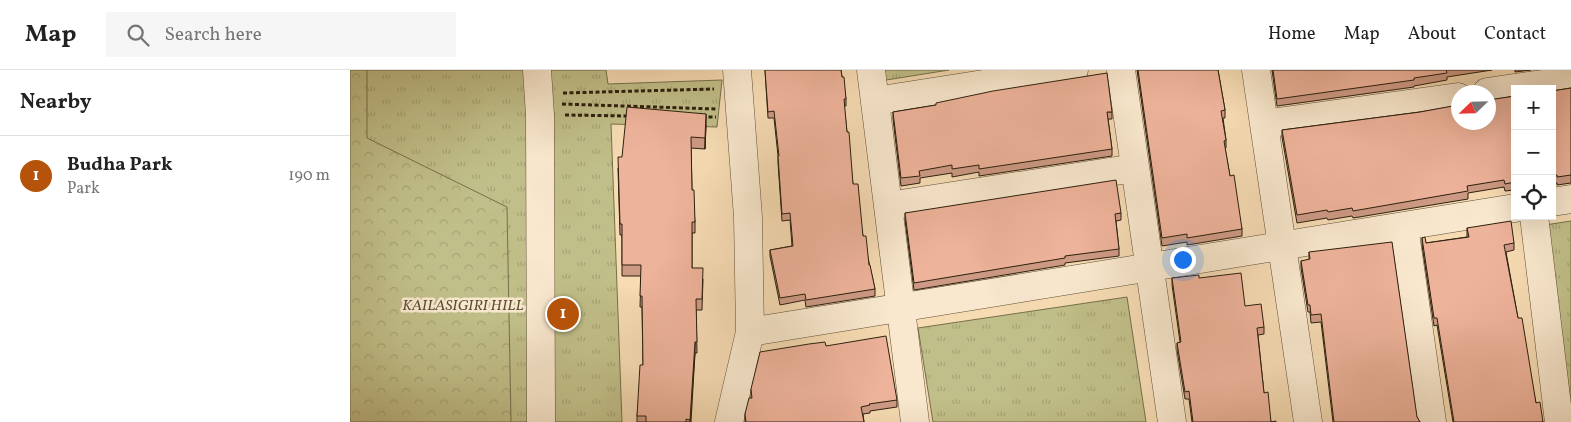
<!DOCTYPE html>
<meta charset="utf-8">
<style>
body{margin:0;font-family:Vollkorn,serif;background:#f6f6f6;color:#222}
.controls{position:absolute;right:15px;top:15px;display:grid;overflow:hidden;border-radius:0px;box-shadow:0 5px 20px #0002}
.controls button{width:45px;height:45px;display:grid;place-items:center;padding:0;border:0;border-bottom:1px solid #e0e0e0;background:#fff;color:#222;font:25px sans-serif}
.compass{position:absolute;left:1101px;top:15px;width:45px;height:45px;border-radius:50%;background:#fff;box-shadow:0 5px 20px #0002;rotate:247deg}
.you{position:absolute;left:832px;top:189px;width:18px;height:18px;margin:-12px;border:4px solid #fff;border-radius:50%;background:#1a73e8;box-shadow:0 0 0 8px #1a73e833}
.badge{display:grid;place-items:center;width:32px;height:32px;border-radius:50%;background:#b45309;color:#fff;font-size:16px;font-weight:700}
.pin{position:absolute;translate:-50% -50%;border:2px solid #fff;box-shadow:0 1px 5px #0006}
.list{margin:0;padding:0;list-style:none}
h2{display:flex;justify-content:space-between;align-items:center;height:65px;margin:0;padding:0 20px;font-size:21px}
h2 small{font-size:16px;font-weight:400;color:#767676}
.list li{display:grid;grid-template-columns:32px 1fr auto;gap:15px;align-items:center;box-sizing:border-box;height:80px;padding:0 20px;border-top:1px solid #e0e0e0}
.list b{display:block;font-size:19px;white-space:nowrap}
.list p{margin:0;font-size:16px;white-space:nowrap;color:#767676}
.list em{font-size:16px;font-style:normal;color:#767676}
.icon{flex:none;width:28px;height:28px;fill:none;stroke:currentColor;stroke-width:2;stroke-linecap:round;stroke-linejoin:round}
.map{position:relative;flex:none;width:1221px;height:352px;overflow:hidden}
header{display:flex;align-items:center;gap:30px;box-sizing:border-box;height:70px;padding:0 25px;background:#fff;border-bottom:1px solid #e0e0e0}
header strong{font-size:24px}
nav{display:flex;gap:28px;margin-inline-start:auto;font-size:18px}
.search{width:350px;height:45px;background:#f6f6f6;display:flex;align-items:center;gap:12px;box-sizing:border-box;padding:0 18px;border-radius:0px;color:#767676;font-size:19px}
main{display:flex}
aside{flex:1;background:#fff}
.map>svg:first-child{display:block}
</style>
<header>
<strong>Map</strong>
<div class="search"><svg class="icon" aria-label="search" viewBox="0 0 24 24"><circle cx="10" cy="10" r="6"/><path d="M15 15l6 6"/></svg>Search here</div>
<nav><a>Home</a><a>Map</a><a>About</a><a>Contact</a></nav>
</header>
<main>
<aside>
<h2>Nearby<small></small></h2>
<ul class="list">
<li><span class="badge">1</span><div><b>Budha Park</b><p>Park</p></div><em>190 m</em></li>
</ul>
</aside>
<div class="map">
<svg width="1221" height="352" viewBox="0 0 1221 352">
<defs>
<pattern id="forest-crowns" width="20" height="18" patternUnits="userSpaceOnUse" patternTransform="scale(1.25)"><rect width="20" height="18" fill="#c1bf89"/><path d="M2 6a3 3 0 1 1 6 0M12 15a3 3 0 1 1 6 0" fill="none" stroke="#a6a475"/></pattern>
<pattern id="park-tufts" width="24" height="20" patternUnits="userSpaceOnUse" patternTransform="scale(1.25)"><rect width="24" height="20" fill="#c1bf89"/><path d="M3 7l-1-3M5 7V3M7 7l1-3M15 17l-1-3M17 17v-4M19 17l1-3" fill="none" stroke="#a6a475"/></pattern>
</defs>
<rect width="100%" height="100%" fill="#f6dbb3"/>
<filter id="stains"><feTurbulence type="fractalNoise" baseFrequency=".004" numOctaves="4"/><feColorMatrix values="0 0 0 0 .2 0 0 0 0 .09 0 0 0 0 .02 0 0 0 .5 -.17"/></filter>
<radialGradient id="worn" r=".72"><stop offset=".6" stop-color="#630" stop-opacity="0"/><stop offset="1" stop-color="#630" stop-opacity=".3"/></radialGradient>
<path fill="url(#forest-crowns)" stroke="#766f4c" d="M0 0H204L238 352H0Z"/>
<path fill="url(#park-tufts)" stroke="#766f4c" d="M17 0H256L258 14 372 10 367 57 261 54 272 352H161L157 137 17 68Z
M529 0H599L530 11Z
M1221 151V327H1220L1195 155Z
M777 227 796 352H583L568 258Z"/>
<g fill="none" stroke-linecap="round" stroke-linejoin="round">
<defs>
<path id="minor" d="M187 0 190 45 191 352
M521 0 565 352
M771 0 822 352
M906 0 958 352
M1137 22 1221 10
M525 31 724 0
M914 54 1108 27
M1202 132 1221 129
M538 136 785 98
M1184 146 1209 352
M1054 156 1082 352
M400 262 1165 138
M379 352 400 262 398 147 387 0"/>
</defs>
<use href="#minor" stroke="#5e4e37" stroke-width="29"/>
<path stroke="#2c1f0e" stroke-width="3" stroke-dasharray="4 2.5" stroke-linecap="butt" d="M213 23 364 19
M212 34 366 39
M215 45 278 46
M352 47H366"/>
<use href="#minor" stroke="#f9e8ce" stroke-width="28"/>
</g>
<path fill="#cd9a85" stroke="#2c1f0e" d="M415 0H491L492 7 496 29V36H494L503 114 513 166 525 219V226L456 237 455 230 430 235 420 186V180L442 176 440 150 432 151 428 93V86L424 48H418Z
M787 0H868L875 40V48H873L876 70V78H875L880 106 892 159V166L837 175V172L812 176Z
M922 0H1142L1097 7V10L1064 16V17L927 36Z
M1165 0H1181L1165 2Z
M1221 18V113L1207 115V113L1202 114V21Z
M1165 26V120L1155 121 1154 117 1118 123V129L1003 148 1002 146 978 150 977 148 947 153 932 67V60L1070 42Z
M586 35 762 42V49H758L762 79V86L629 106V102L602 107V103L570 108V113L551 116 543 49V42Z
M356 55 355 79 341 78 342 120 345 152V163H342V198L353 209 352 240H346L347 283H345L341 352H287V346L293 295 292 237H290L291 206H272V165H270L268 98Z
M555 143H771V150L766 151 769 179V186L715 193V195L564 220 555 150Z
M1117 158 1164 173V180L1156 182 1168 248 1186 333 1193 352H1103L1087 255 1084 256 1072 175V168L1076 173 1117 167Z
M959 182 1067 347 1070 352H983L971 252 961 253 960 242H958L951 198V191L959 190Z
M822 208H849L895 236 914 257V264L908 265 914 323 921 352H926H842L839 329H835L827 280V273L830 272 822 215Z
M476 276 547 330V337L520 341V343L513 344 514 352H395V344L401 328V319Z"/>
<path fill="#a77d6c" stroke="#2c1f0e" d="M356 44V55L355 79V68Z
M345 272V283L340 352Z"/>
<path fill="#eeb39b" stroke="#2c1f0e" d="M415 0H491L492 7H494L496 29H494L497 62H499L503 114H508L513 166H516L519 195H520L525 219 456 230 455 224 430 228 420 180 443 176 440 143 432 144 428 86H429L424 41 418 42Z
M788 0H868L875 40 871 41 876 70 874 71 880 106 884 105 892 159 837 168V164L812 168Z
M923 0H1096L1097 3 1064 8V10L927 29Z
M757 3 762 42H757L762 79 629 99V95L602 99V95L569 101 570 106 551 108 543 42 586 35V33L643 21Z
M1221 18V105L1207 107V105L1202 106V21Z
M1165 26V112L1155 114 1154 110 1117 116 1118 121 1003 141 1002 138 978 142 977 140 947 145 932 60 1070 42 1108 35V52H1138V30Z
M277 37 356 44 355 68 341 67 342 120H344L345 152H342V198H353L352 229H346L347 272H345L340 350 336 349V352H296V346H287L290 295H293L292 226H290L291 195H272V154H270L268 87H272Z
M766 110 771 143 765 144 769 179 715 186V188L564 213 555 143Z
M1161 151 1164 173 1154 175 1168 248H1172L1186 333 1190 332 1193 352H1104L1087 248H1084L1072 168 1075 167 1076 173 1119 167 1117 158Z
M1042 172 1067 347 1070 352H984L971 244 961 245 960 235H958L951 191 960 189 959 182Z
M891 203 895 236 911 234 914 257 907 258 914 323 918 322 921 352 926 351V352H843L839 321 835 322 827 273 831 272 822 208 849 205V208Z
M536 266 547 330 519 334 520 335 511 337 514 352H396L395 344 399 328H402L401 319 410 282 459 274 475 272 476 276Z"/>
<g text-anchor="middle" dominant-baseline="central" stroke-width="5" stroke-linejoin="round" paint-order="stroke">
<g font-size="15" font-style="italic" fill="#594f33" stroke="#f9e8ce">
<text x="113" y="236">KAILASIGIRI HILL</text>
</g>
</g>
<rect width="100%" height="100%" filter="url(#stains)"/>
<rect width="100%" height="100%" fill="url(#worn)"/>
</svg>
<div class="controls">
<button>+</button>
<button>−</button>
<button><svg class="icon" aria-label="locate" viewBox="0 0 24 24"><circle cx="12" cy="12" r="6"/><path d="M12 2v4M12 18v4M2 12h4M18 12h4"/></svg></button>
</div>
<svg class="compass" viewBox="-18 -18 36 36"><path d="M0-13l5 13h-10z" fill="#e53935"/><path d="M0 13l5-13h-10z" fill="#767676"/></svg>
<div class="you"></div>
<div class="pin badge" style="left:213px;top:244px">1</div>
</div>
</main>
